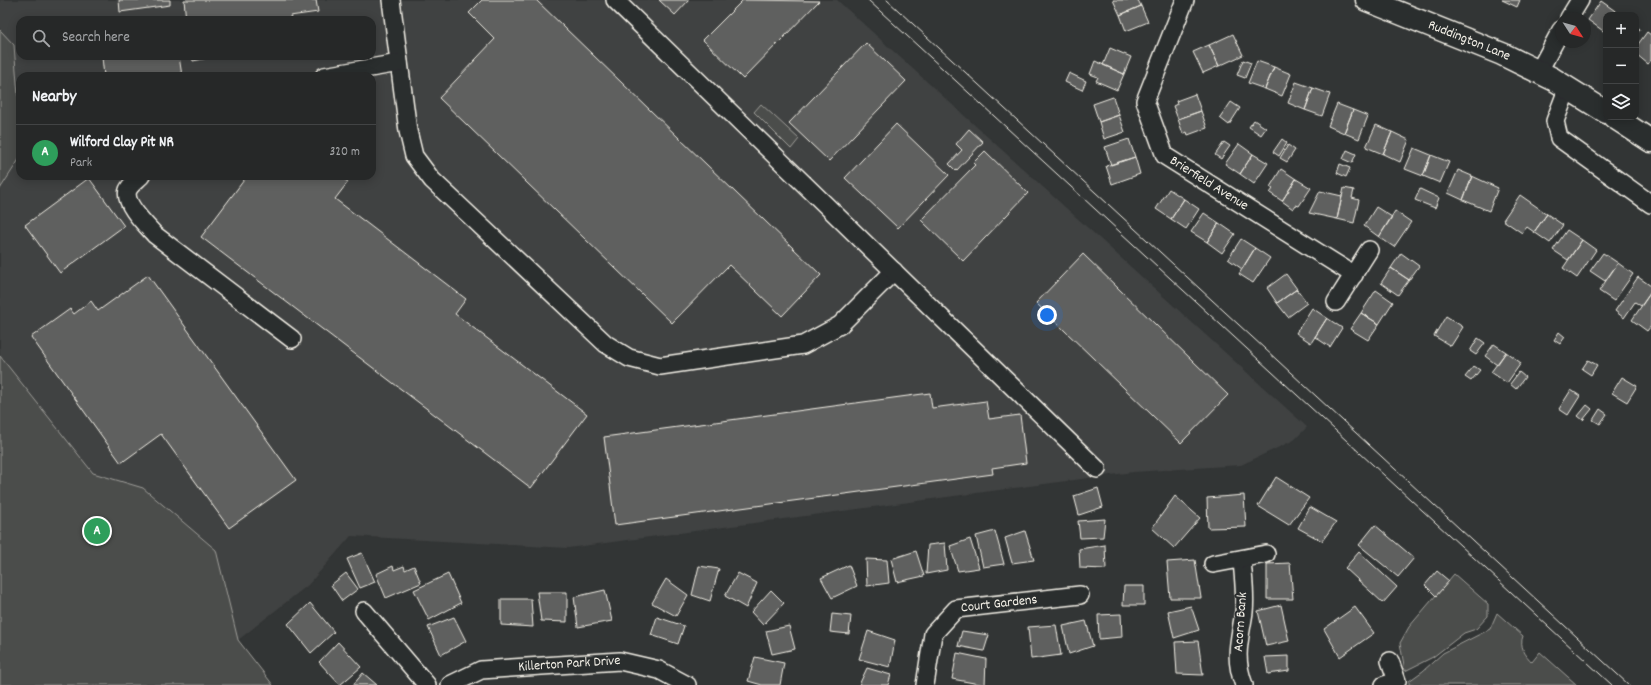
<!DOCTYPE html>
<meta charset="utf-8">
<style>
body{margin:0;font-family:Dekko,sans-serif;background:#323434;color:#f1f3f6}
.controls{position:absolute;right:12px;top:12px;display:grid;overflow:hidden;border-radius:8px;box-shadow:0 2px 10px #0003}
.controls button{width:36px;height:36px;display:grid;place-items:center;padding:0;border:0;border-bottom:1px solid #424445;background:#262828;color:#f1f3f6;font:20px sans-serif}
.compass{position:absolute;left:1555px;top:12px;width:36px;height:36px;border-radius:50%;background:#262828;box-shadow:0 2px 10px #0003;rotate:126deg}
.you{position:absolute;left:1047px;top:315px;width:14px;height:14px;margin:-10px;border:3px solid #fff;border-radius:50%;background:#1a73e8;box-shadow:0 0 0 6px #1a73e833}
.badge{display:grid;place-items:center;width:26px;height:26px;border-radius:50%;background:#d6ab8b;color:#fff;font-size:13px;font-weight:700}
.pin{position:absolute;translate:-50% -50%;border:2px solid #fff;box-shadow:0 1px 4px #0006}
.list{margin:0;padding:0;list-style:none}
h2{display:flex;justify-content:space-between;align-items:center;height:52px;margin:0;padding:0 16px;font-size:17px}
h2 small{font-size:13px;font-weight:400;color:#a4a6a8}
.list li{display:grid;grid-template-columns:26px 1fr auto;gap:12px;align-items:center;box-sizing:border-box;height:56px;padding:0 16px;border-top:1px solid #424445}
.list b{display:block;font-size:15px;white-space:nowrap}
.list p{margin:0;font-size:13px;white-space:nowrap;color:#a4a6a8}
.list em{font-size:13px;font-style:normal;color:#a4a6a8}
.icon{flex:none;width:22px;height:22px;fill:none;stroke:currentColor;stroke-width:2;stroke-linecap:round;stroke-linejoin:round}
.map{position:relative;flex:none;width:1651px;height:685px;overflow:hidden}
.search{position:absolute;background:#262828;box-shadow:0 2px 10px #0003;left:16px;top:16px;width:360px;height:44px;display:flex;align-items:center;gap:10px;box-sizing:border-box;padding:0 14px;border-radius:12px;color:#a4a6a8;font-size:15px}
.panel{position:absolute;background:#262828;box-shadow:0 2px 10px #0003;left:16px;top:72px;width:360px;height:108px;border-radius:12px}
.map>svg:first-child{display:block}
</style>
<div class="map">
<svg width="1651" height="685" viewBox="0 0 1651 685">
<rect width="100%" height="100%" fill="#323535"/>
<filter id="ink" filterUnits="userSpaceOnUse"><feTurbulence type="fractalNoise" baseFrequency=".025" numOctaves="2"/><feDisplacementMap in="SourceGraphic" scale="8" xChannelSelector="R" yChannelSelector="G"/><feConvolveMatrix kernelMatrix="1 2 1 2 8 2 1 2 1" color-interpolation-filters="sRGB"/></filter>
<g filter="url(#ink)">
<path fill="#404242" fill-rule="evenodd" d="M0 0H837L1307 427 1294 440 1241 465 1133 472 568 548 351 536 308 585 238 640 216 550 143 488 93 473 0 356V189L20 158V176H372V76H20V118L0 97ZM20 20H372V56H20Z"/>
<path fill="#4b4d4c" stroke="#a09f9a" d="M0 30 14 45 18 96 20 98V158L0 189Z
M761 104 799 139 791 149 754 112Z
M0 356 93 473 143 488 216 550 238 640 273 685H0Z
M1454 574 1488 604V616L1476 629 1464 633 1433 657 1405 671 1400 643 1409 627Z
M1497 613 1523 636C1519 646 1525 655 1532 662L1540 652 1577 685H1409V681L1423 671 1443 653 1490 629Z"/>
<path fill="#5f605f" stroke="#f4f1e8" d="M119 0H170V5L120 12Z
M184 0H316L318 12 290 16 291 20H186Z
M482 0H536L821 275 782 316 729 265 672 323 439 98 495 39 469 13Z
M659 0H689L675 15Z
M743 0 819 1 743 79 703 40Z
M1113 0H1138L1141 6 1120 15Z
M1502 0H1520L1517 7Z
M1601 1 1621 15H1606V33L1588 20Z
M1141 6 1148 22 1126 31 1120 15Z
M1636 26 1640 29 1636 35Z
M1647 32 1651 35V60L1648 64 1636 54V47Z
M1233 34 1243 55 1219 66 1209 45Z
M866 43 906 81 829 161 789 123Z
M1209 45 1219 66 1203 73 1193 52Z
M1110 48 1131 57 1124 74 1103 65Z
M107 56H179L182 76H104L102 57Z
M192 56H213V57L193 61Z
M1243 60 1251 63 1245 78 1237 75Z
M1095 61 1124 74 1117 90 1096 81 1098 77 1090 74Z
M1257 61 1274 67 1265 89 1248 83Z
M1274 67 1291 74 1282 96 1265 89Z
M1069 73 1086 81 1082 90 1065 82Z
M1296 82 1313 88 1305 110 1288 103Z
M1313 88 1330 94 1322 116 1305 110Z
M1195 94 1201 111 1178 119 1173 106 1177 104 1176 101Z
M1113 97 1119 115 1099 122 1093 104Z
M1231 102 1240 108 1229 125 1220 118Z
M1337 104 1353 110 1344 133 1328 126Z
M1353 110 1368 116 1359 139 1344 133Z
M1201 111 1207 128 1188 135 1187 132 1183 134 1178 119Z
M1119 115 1125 132 1104 139 1099 122Z
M1254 120 1266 128 1261 135 1249 127Z
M896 124 949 175 898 228 845 178Z
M1376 125 1392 132 1383 154 1366 147Z
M969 129 983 142 956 171 949 164 962 150 956 144Z
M1392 132 1409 140 1400 162 1383 154Z
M1129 139 1135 157 1111 165 1105 147Z
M1282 139 1287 143 1279 156 1273 152Z
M1224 142 1230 146 1221 159 1215 155Z
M1239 144 1253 154 1240 174 1225 164Z
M1288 145 1295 150 1287 162 1280 158Z
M1414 148 1431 155 1423 176 1405 169Z
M1347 150 1356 154 1352 163 1343 159Z
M985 151 1028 193 963 261 921 220 975 165 973 163Z
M1253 154 1268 163 1254 184 1240 174Z
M1431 155 1449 162 1440 183 1423 176Z
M1135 157 1140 174 1112 184 1106 166Z
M1340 164 1350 168 1346 177 1337 173Z
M1281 169 1296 179 1282 201 1270 193 1273 189 1270 187Z
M1458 170 1472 176 1463 200 1448 193Z
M247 176H339L348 182 335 199 466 299 455 314 587 414 531 488 201 237Z
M1472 176 1498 188 1489 211 1463 200Z
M89 178 124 226 60 273 25 225Z
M1296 179 1311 188 1299 206 1296 205 1293 209 1282 201Z
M1344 188 1354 190 1352 198 1359 200 1354 223 1337 219Z
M1169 189 1184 199 1171 219 1156 209Z
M1420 189 1439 198 1435 208 1415 200Z
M1320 191 1342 196 1337 219 1309 213Z
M1520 195 1547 214 1534 232 1527 227 1522 233 1503 220Z
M1184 199 1199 209 1186 229 1171 219Z
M1376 207 1392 217 1379 237 1364 226Z
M1395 211 1411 222 1394 247 1379 237Z
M1204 213 1219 223 1207 242 1191 232Z
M1547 214 1563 225 1550 243 1534 232Z
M1219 223 1235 234 1222 253 1207 242Z
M1567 230 1582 240 1568 260 1553 250Z
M1241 239 1255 248 1242 269 1228 259Z
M1582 240 1596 250 1577 278 1563 268Z
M1255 248 1270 258 1253 283 1239 274Z
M1401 253 1419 266 1409 280 1391 268Z
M1603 253 1618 263 1605 281 1590 271Z
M1083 254 1228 395 1181 443 1036 303Z
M1618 263 1633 274 1614 301 1599 291Z
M1391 268 1409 280 1398 295 1381 283Z
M1286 274 1297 289 1277 303 1267 288Z
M148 275 296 480 229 528 161 434 121 463 31 337 70 309 74 314 91 301 98 311Z
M1638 277 1651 286V292L1641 306 1635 302 1624 318 1615 311Z
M1297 289 1307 303 1288 317 1277 303Z
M1376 290 1393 302 1379 324 1361 313Z
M1651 292V326L1647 331 1632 320Z
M1312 308 1327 318 1311 343 1296 333Z
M1361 313 1379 324 1368 340 1350 329Z
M1446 316 1463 327 1451 346 1434 336Z
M1327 318 1342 328 1330 347 1315 337Z
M1559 332 1565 337 1560 344 1554 340Z
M1478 338 1485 343 1476 355 1470 351Z
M1494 344 1506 352 1497 365 1485 356Z
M1506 352 1521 363 1507 383 1491 372Z
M1588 360 1597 365 1591 375 1582 369Z
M1474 366 1480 370 1471 381 1465 377Z
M1519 372 1525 377 1516 389 1510 384Z
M1622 377 1637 386 1627 402 1612 393Z
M1571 390 1580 396 1568 415 1559 409Z
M930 393 932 408 986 401 989 419 1020 415 1026 463 992 468 993 474 615 525 604 437Z
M1587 405 1592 409 1583 420 1578 416Z
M1600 409 1607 414 1600 424 1593 420Z
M1276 477 1309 498 1289 525 1258 506Z
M1098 488 1103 507 1079 515 1074 496Z
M1244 495 1246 527 1208 528 1207 498Z
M1175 496 1200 518 1174 548 1152 528Z
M1310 507 1336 522 1322 541 1298 528Z
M1105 519 1103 537 1080 538 1078 521Z
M1375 525 1414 558 1398 577 1359 545Z
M995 531 1004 564 983 567 976 536Z
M1025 531 1034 560 1012 563 1005 538Z
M970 539 979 568 958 571 950 546Z
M945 543 947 570 926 574 928 545Z
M1105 545 1106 569 1080 568 1079 549Z
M916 551 924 576 897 582 891 559Z
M1359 552 1397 587 1383 603 1345 568Z
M362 553 375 582 360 588 347 559Z
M866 559 887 560 889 583 867 586Z
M1195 560 1201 598H1170L1167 562Z
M1290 563 1293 599H1267V564Z
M849 565 857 586 832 598 821 578Z
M393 566 394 570 404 566 405 570 414 566 421 583 386 598 376 574Z
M699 566 719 569 710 601 692 595Z
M1437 571 1449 581 1436 596 1425 585Z
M346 573 358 589 342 601 331 585Z
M738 573 757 583 746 608 725 596Z
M448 574 461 603 429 620 414 590Z
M666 579 688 595 676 616 652 603Z
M1124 586H1144V605H1123Z
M605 590 612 621 578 627 574 597Z
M771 590 784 603 763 625 751 612Z
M537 592H567V622L541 621Z
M501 599H531L533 627 501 625Z
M310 603 334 632 311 653 288 624Z
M1281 605 1289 641 1266 646 1258 611Z
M1191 606 1199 630 1174 638 1168 611Z
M1355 607 1374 633 1340 657 1324 629Z
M832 614 851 616 849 634 830 632Z
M1121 614 1122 637 1099 639 1098 615Z
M454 617 466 641 441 655 428 627Z
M657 617 684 626 678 644 651 635Z
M1086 621 1093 646 1069 654 1063 626Z
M1056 625 1061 655 1031 659 1028 627Z
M789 626 795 649 772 654 766 631Z
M868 631 895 640 890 667 859 659Z
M962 631 989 635 984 651 958 646Z
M1198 641 1203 675 1177 674 1175 642Z
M338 642 361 667 340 685 319 662Z
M957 653 986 659 985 685 952 679Z
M1289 656V671L1268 674 1265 657Z
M755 657 784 663 780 685H762L748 681Z
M867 668 891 675 888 685H859Z
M363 673 377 685H353Z"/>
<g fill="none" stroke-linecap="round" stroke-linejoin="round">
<defs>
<g id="street">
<path d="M391 0 408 131 414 156 432 180 606 344 629 358 660 366 803 345 840 325 894 271"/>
<path d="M615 0 1097 469"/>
<path id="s1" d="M1185 0 1145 101 1165 156 1354 275"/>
<path d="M1569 18 1580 0"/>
<path d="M1539 71 1561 30"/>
<path d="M324 76 399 63"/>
<path d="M1568 87 1555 121 1559 138 1651 204"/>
<path d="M141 176C137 180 130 185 128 190 123 203 147 226 155 235L292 339"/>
<path d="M1336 302 1369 250"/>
<path d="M1242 559C1243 576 1246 595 1244 612 1240 640 1233 656 1244 685"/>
<path d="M1213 564 1266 554"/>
<path d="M364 611 427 685"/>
<path id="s2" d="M450 685 481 670 620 661 659 670 687 685"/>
<path id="s3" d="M925 685 933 634 956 609 1080 595"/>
<path d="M1384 685 1397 681 1390 661"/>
</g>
<g id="secondary">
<path id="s4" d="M1367 0 1502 54 1553 79 1606 112"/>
<path d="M1614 117 1651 141"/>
</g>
</defs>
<use href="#street" stroke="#f4f1e8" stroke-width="20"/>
<use href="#secondary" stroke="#f4f1e8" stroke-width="25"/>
<use href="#street" stroke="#2a2d2e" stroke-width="17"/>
<use href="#secondary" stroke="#2a2d2e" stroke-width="22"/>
<path stroke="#f4f1e8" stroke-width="1" d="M868 0 1612 685
M887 0 1629 685"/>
</g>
</g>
<g text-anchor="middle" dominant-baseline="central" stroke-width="4" stroke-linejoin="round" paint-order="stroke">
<g font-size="14" fill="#f4f1e8" stroke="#2a2d2e">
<text stroke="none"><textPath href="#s4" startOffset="110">Ruddington Lane</textPath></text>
<text stroke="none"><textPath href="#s1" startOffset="219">Brierfield Avenue</textPath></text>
<text stroke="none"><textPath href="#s3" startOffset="129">Court Gardens</textPath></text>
<text transform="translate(1241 622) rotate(-86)">Acorn Bank</text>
<text stroke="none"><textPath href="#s2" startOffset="123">Killerton Park Drive</textPath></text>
</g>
</g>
</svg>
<div class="controls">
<button>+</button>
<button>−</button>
<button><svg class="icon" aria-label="layers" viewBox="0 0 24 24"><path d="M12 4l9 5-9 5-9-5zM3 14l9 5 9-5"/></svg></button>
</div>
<svg class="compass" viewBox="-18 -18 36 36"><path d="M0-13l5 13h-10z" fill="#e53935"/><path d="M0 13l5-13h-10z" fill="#a4a6a8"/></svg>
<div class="you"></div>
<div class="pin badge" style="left:97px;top:531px;background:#2e9e5b">A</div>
<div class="search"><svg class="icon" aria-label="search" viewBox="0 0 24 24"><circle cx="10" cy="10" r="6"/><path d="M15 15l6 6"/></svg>Search here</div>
<section class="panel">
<h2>Nearby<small></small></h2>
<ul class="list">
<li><span class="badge" style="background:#2e9e5b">A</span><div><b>Wilford Clay Pit NR</b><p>Park</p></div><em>320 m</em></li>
</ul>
</section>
</div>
